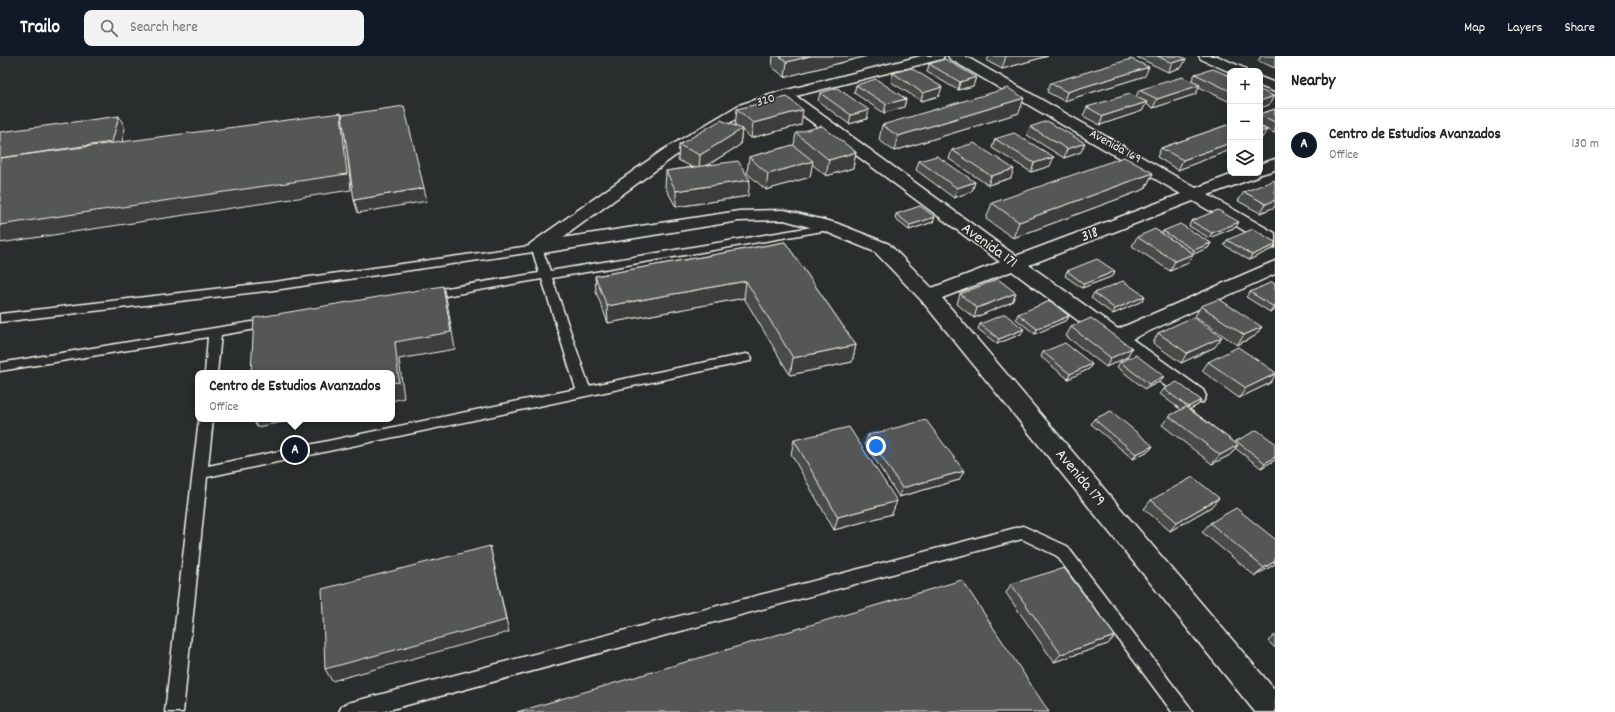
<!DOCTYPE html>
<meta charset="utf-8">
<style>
body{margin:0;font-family:Dekko,sans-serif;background:#f2f2f2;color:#222}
.controls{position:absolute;right:12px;top:12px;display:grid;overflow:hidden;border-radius:8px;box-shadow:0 2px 10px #0003}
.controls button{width:36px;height:36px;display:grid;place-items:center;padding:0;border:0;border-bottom:1px solid #e0e0e0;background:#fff;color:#222;font:20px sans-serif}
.you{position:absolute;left:876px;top:390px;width:14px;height:14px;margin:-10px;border:3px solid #fff;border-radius:50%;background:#1a73e8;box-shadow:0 0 0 6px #1a73e833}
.badge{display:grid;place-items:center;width:26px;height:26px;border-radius:50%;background:#111827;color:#fff;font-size:13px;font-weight:700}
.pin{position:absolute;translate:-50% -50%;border:2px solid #fff;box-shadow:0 1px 4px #0006}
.popup{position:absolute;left:195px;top:314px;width:200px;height:52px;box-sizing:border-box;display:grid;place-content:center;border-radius:8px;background:#fff;filter:drop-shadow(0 1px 3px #0005);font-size:13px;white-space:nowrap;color:#767676}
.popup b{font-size:15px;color:#222}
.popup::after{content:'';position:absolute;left:50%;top:100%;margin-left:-8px;border:8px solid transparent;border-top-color:#fff}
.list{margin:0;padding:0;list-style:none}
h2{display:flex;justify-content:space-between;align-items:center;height:52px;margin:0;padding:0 16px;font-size:17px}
h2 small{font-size:13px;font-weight:400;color:#767676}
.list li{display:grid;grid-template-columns:26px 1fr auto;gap:12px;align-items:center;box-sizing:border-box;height:72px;padding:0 16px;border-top:1px solid #e0e0e0}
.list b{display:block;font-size:15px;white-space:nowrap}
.list p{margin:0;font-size:13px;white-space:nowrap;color:#767676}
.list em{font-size:13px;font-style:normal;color:#767676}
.icon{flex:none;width:22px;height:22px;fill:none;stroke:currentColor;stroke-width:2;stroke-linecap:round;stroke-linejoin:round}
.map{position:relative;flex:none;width:1275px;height:656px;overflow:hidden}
header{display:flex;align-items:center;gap:24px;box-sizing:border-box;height:56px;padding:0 20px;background:#111827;color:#fff}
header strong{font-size:19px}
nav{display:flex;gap:22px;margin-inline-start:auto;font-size:14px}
.search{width:280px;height:36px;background:#f2f2f2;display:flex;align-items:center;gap:10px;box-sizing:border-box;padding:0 14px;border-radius:8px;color:#767676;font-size:15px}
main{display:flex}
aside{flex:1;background:#fff}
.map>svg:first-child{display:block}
</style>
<header>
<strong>Trailo</strong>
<div class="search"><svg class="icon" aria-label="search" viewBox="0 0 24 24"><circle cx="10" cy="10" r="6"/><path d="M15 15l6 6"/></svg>Search here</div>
<nav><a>Map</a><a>Layers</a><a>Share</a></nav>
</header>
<main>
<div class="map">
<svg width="1275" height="656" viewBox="0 0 1275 656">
<rect width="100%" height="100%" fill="#2a2d2e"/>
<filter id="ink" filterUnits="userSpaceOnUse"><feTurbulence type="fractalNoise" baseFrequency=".025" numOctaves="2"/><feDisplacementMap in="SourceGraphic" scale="8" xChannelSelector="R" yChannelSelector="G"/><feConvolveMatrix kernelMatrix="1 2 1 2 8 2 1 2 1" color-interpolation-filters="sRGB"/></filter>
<g filter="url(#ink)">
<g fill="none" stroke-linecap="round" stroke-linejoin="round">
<defs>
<path id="lane" d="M830 168 834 169 835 171 834 173 552 222 589 330 746 298 750 299 752 302 750 305 207 421 183 656H165L199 363H213L208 410 576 333 542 223 428 243 424 242 422 239 424 236 428 235 539 217 533 196 274 234 0 266V258L274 226 537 189 542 192 550 215Z
M271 263 275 264 277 267 275 270 221 279 217 317H205L208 281 0 315V307Z
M1023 470 1067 490 1189 650 1192 656H1172L1057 500 1022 483 381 656H339L342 650 348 647Z"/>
<path id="street" d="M921 0H944L942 3 796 40 1016 200 1181 138 950 3 948 0H965L1196 132 1236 117H1260V108L1275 103V114L1258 119 1257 121 1208 139 1275 177V191L1269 189 1193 145 1029 209 1118 273 1275 205V218L1132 283 1203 334 1206 340 1203 346 1195 348 1187 346 1012 215 942 242 1275 634V656H1255L922 245 875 196 824 175 784 164 739 165 537 198 530 196 528 192 530 188 663 94 739 49 779 36ZM782 44 1000 206 932 232 889 188 836 167 784 154 739 155 562 182 675 100 749 55Z
M1199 0H1217L1244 12 1246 15 1230 16 1201 3Z
M1260 21 1275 27V36L1260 30Z"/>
</defs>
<use href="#lane" stroke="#f4f1e8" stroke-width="3"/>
<use href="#street" stroke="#f4f1e8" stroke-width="3"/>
<use href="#lane" fill="#2a2d2e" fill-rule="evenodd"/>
<use href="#street" fill="#2a2d2e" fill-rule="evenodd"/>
</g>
<path fill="#494b4a" stroke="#f4f1e8" d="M773 0H867L785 21 772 11Z
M989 0H1048L1002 13 987 5Z
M1135 0H1180L1182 11 1168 16Z
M1261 0H1275V12L1258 5Z
M929 8 976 21 973 30 958 34 927 16Z
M893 17 939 40 921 45 891 26Z
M1195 18 1230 20V46L1199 31 1196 38 1153 52 1146 48 1142 55 1100 69 1083 60 1087 51 1136 41 1139 34 1191 25Z
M1145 20 1064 45 1047 36 1050 27Z
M856 29 906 43 904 51 884 57 854 37Z
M820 37 867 63 849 68 818 45Z
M737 53 801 69 751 82 742 74 740 89 708 109 748 140 676 151 665 131 666 115 692 111 678 104 679 89 739 72 735 69Z
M1275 53V77H1274L1260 70V58Z
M1019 57 894 95 879 84 882 69Z
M1230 68V94L1178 114 1157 101 1161 92Z
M1030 71 1081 96 1064 102 1027 79Z
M796 77 856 96 853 112 826 120 812 108 810 121 766 134 747 117 749 101 794 89Z
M995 83 1050 110 1031 116 992 92Z
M952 94 1011 122 988 129 949 103Z
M919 105 975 126 972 135 954 142 916 114Z
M1153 117 1145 133 1013 182 986 163 992 147Z
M1244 136 1275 151 1260 157 1238 145Z
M896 158 935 161 933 166 909 174 895 163Z
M1191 165 1236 171 1209 182 1189 170Z
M1163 175 1211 187 1208 192 1193 198 1188 207 1170 215 1132 190 1137 181 1162 178Z
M1227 184 1274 192 1249 204 1224 189Z
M785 186 856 289 852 306 790 319 744 242 608 267 596 236 595 220Z
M1067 215 1113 220 1082 232 1065 220Z
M1275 228V254L1270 256 1246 241 1250 236Z
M1016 237 1012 246 974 262 957 248 960 238Z
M1094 237 1145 240 1142 245 1113 258 1091 242Z
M1201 250 1255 280 1237 289 1195 260Z
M1018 258 1069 260 1067 264 1035 278 1016 263Z
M980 268 1021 278 997 288 978 273Z
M1071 271 1132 292 1127 301 1106 311 1066 280Z
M1158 277 1215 291 1181 307 1153 287Z
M1043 296 1092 308 1089 313 1068 323 1041 301Z
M1120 306 1161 325 1145 333 1117 311Z
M1208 306 1275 316V320L1270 327 1239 342 1202 315Z
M1164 333 1201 344 1198 349 1190 353 1235 387 1236 385 1275 404 1261 412 1235 392 1230 399 1212 408 1162 369 1169 360 1181 354 1160 338Z
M1094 363 1153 390 1150 394 1133 403 1091 368Z
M868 379 959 424 899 441 865 388Z
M794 384 892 458 834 474 791 398Z
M1151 444 1211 451 1170 475 1144 453Z
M1210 467 1275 483V508L1255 520 1202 476Z
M1011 528 1115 580 1108 588 1054 606 1006 537Z
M1275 579V592L1268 585Z"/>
<path fill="#3c3d3c" stroke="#f4f1e8" d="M810 0H867L785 21 787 6Z
M1006 0H1048L1002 13Z
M1186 3 1182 11 1168 16 1172 7Z
M1149 11 1145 20 1064 45 1067 36Z
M976 21 973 30 958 34 960 26Z
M1200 29 1196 38 1153 52 1157 43Z
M942 31 939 40 921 45 923 37Z
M1274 40 1269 49 1260 52V45Z
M1024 42 1019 57 894 95 898 80Z
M906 43 904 51 884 57 886 48Z
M1147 46 1142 55 1100 69 1103 60Z
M803 54 801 69 751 82 753 67Z
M869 54 867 63 849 68 851 59Z
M341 57 345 72 351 134 0 187V169Z
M119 60 125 72 119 99 0 102Z
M742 73 740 89 699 114 700 99Z
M1267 74 1261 83H1260V76Z
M1085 87 1081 96 1064 102 1067 93Z
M1230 87V94L1178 114 1183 104Z
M856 96 853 112 826 120 829 104Z
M1054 101 1050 110 1031 116 1034 107Z
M813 105 810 121 766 134 768 118Z
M1014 113 1011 122 988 129 991 120Z
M1153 117 1145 133 1013 182 1019 166Z
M750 124 748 140 676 151V135Z
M975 126 972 135 954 142 957 132Z
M424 132 427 145 358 157 354 144Z
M1275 144V151L1260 157 1266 148Z
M935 161 933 166 909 174 910 169Z
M1239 166 1236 171 1209 182 1212 177Z
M1211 187 1208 192 1191 199 1194 194Z
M1275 189 1274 192 1249 204 1252 199Z
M1194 198 1188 207 1170 215 1175 205Z
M1115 215 1113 220 1082 232 1084 228Z
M746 225 744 242 608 267 607 250Z
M443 230 447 246 455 293 399 303 404 342 392 345V327L395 286Z
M1016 237 1012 246 974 262 977 252Z
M1145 240 1142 245 1113 258 1115 253Z
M1274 251H1275V254L1270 256Z
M1069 260 1067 264 1035 278 1037 273Z
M1262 271 1255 280 1237 289 1244 279Z
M1024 273 1021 278 997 288 999 283Z
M1222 281 1215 291 1181 307 1187 297Z
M856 289 852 306 790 319 793 302Z
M1132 292 1127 301 1106 311 1111 302Z
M1092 308 1089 313 1068 323 1070 318Z
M1275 318V320L1270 327 1239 342 1246 332Z
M1164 320 1161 325 1145 333 1149 328Z
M1201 344 1198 349 1184 356 1188 351Z
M253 363H298L257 371Z
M1238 389 1230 399 1212 408 1220 399Z
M1153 390 1150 394 1133 403 1136 398Z
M1275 401V404L1261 412 1265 407Z
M964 415 959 424 899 441 902 432Z
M1219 442 1211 451 1170 475 1177 466Z
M897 445 892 458 834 474 838 461Z
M490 490 509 576 332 625 325 613Z
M1275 505V508L1255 520 1264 512Z
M1115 580 1108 588 1054 606 1061 598Z"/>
<path fill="#555756" stroke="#f4f1e8" d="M779 0H810L787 6Z
M1157 0H1180L1186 3 1172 7Z
M945 3 976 21 960 26 929 8Z
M1131 3 1149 11 1067 36 1050 27Z
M911 12 942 31 923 37 893 17Z
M1213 13 1230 20V35L1195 18Z
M1182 21 1200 29 1157 43 1139 34Z
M876 23 906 43 886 48 856 29Z
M837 32 869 54 851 59 820 37Z
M1008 32 1024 42 898 80 882 69Z
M1260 34 1274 40 1260 45Z
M1130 38 1147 46 1103 60 1087 51Z
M787 41 803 54 753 67 737 53Z
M404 50 424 132 354 144 342 59Z
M1275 53V66L1260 59V58Z
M341 57 347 118 0 169V102Z
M119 60 112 86 0 102V76Z
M721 64 742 73 700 99 679 89Z
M1047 65 1085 87 1067 93 1030 71Z
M1230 68V87L1183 104 1161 92Z
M822 70 856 96 829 104 796 77Z
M1260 71 1267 74 1260 76Z
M1014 77 1054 101 1034 107 995 83Z
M974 87 1014 113 991 120 952 94Z
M793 89 813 105 768 118 749 101Z
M937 100 975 126 957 132 919 105Z
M1124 101 1153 117 1019 166 992 147Z
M738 105 750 124 676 135 666 115Z
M1275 124V144L1266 148 1244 136Z
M920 150 935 161 910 169 896 158Z
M1218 154 1239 166 1212 177 1191 165Z
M1180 168 1211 187 1194 194 1163 175Z
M1155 173 1194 198 1175 205 1137 181Z
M1253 173 1275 186V189L1252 199 1227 184Z
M785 186 856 289 793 302 746 225 607 250 595 220Z
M1097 203 1115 215 1084 228 1067 215Z
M998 223 1016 237 977 252 960 238Z
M1123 225 1145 240 1115 253 1094 237Z
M1272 226 1275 228V251H1274L1250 236Z
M443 230 451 276 395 286 399 326 392 327V317H251L254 262Z
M1219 243 1262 271 1244 279 1201 250Z
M1050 245 1069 260 1037 273 1018 258Z
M1005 258 1024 273 999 283 980 268Z
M1193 261 1222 281 1187 297 1158 277Z
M1091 262 1132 292 1111 302 1071 271Z
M1065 287 1092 308 1070 318 1043 296Z
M1238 291 1275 316V318L1246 332 1208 306Z
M1136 299 1164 320 1149 328 1120 306Z
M1177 326 1201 344 1188 351 1164 333Z
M1186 351 1238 389 1220 399 1169 360Z
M1111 355 1153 390 1136 398 1094 363Z
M926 364 964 415 902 432 868 379Z
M849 371 897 445 838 461 794 384Z
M1257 374 1275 387V401L1265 407 1236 385Z
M1193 421 1219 442 1177 466 1151 444Z
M1236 452 1275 483V505L1264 512 1210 467Z
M490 490 506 564 325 613 322 533Z
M1064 512 1115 580 1061 598 1011 528Z
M962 524 1049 656H517Z"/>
</g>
<g text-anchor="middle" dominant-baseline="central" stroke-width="3" stroke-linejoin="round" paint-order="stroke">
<g font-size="13" fill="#f4f1e8" stroke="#2a2d2e">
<text transform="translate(766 45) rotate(-16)">320</text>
<text transform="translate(1115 91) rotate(29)">Avenida 169</text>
</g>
<g font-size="16" fill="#f4f1e8" stroke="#2a2d2e">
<text transform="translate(1090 179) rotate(-21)">318</text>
<text transform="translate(989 190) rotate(36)">Avenida 171</text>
<text transform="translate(1080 422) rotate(50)">Avenida 179</text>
</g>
</g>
</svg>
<div class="controls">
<button>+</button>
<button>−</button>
<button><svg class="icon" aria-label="layers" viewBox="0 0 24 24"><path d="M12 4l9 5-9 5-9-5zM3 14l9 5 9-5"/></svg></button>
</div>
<div class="you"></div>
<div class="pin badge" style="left:295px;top:394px">A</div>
<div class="popup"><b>Centro de Estudios Avanzados</b>Office</div>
</div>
<aside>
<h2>Nearby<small></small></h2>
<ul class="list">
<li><span class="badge">A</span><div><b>Centro de Estudios Avanzados</b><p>Office</p></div><em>130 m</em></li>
</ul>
</aside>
</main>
